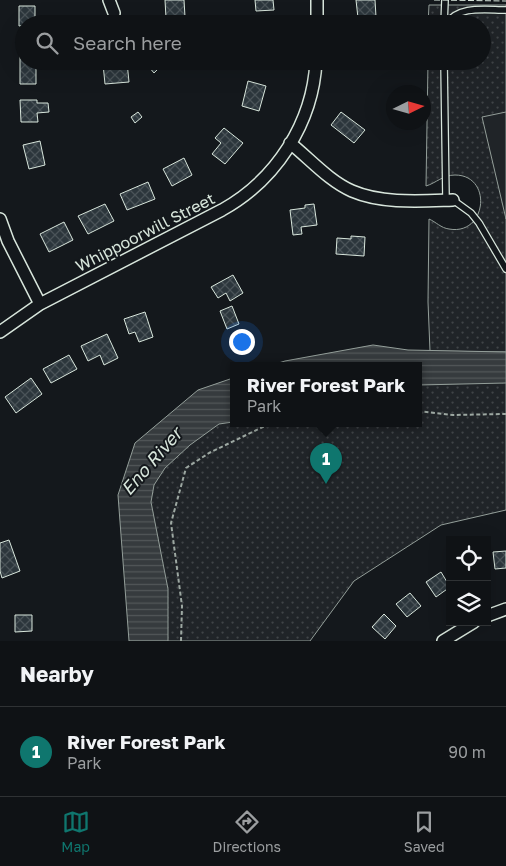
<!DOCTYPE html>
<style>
body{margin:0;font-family:"Golos Text",sans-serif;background:#181b1e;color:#f1f3f6}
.controls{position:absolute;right:15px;bottom:15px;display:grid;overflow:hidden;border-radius:0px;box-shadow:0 5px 20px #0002}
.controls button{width:45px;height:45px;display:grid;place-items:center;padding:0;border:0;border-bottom:1px solid #2f3234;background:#0f1215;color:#f1f3f6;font:25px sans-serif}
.compass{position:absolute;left:386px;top:85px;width:45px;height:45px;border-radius:50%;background:#0f1215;box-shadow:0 5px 20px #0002;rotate:85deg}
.you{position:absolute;left:241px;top:341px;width:18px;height:18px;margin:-12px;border:4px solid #fff;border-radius:50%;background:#1a73e8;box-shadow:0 0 0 8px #1a73e833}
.badge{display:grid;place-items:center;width:32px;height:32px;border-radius:50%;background:#0f766e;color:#fff;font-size:16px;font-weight:700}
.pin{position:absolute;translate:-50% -41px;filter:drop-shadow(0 1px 2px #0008)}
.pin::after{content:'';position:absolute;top:26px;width:18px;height:15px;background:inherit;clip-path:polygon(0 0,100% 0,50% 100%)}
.popup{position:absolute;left:230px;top:362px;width:192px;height:65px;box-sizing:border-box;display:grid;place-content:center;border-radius:0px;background:#0f1215;filter:drop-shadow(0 1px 4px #0005);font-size:16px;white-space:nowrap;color:#9b9ea0}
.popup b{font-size:19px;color:#f1f3f6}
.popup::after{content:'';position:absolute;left:50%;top:100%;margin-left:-10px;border:10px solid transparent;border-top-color:#0f1215}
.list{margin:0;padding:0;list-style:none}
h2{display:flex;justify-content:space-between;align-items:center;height:65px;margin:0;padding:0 20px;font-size:21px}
h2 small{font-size:16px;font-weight:400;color:#9b9ea0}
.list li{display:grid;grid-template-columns:32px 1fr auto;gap:15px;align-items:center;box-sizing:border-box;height:90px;padding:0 20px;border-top:1px solid #2f3234}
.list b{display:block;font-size:19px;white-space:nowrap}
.list p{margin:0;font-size:16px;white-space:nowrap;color:#9b9ea0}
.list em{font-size:16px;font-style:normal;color:#9b9ea0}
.icon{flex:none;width:28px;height:28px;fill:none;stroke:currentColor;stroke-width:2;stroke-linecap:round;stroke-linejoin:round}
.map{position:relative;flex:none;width:506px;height:641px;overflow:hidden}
.search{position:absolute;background:#0f1215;box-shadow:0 5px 20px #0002;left:15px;right:15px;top:15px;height:55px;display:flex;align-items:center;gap:12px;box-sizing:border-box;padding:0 18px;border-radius:28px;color:#9b9ea0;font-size:19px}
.sheet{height:155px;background:#0f1215}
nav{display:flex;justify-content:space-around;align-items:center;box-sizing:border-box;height:70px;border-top:1px solid #2f3234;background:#0f1215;font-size:14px;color:#9b9ea0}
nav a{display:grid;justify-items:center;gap:2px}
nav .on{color:#0f766e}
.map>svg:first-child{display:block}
</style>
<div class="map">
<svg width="506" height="641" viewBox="0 0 506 641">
<defs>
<pattern id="grass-dots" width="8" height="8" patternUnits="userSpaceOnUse" patternTransform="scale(1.25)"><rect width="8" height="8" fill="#202428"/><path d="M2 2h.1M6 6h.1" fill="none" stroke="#404447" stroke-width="1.8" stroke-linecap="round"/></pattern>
<pattern id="water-rules" width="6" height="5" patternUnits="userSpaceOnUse" patternTransform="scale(1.25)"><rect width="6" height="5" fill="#363b3e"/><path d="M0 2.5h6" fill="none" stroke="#525759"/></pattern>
<pattern id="building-cross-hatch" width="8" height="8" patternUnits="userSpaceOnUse" patternTransform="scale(1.25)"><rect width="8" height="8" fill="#2c363c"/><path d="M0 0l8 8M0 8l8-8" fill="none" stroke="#4a5358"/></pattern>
</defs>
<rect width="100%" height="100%" fill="#14181c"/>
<path fill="url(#grass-dots)" stroke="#939e99" d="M429 5H506V352L430 351 428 302 429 219C436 222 441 228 449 229 487 236 493 175 455 175 443 175 436 183 426 186L428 61H482V24H428Z
M418 365 506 366V510L441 525 354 581 310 641H161L141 459 233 410 234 423H418Z"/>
<path fill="#202428" stroke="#939e99" d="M506 112V219L482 117Z"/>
<path fill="url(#water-rules)" stroke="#939e99" d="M373 345 408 350 506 352V383L419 385 418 365H272L285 361Z
M233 378V422L219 424 190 445 165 468 154 485 151 502 168 589V641H129L118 495 135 443 198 390Z"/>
<path fill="url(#building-cross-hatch)" stroke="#d8e6dc" d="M165 0H184L185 17 166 18Z
M255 0H273L274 10 256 11Z
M356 0H375L376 17 358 18Z
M19 6H35V24L19 26Z
M20 56H24V61H36V84H20Z
M144 61H166L154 73Z
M355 61H377V68H355Z
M127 62 129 82 105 84 103 64Z
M248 81 266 86 259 111 242 106Z
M20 100H37V103H48L49 112 37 113 38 122H21Z
M138 112 142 117 135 123 131 117Z
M341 112 365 130 354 143 331 125Z
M224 128 243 143 225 164 212 154 221 143 215 138Z
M40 141 45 165 29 169 23 145Z
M184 158 192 175 172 186 163 169Z
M148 182 155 199 127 210 120 194Z
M105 204 114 221 88 234 78 216Z
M314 204 317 225 301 227 302 234 293 235 290 210 305 208V205Z
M64 222 73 240 49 252 40 234Z
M351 236 365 237 364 256 336 254 337 238 351 239Z
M233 275 243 293 230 301 226 293 218 298 211 287Z
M232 306 239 324 227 329 220 311Z
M145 312 153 337 139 342 135 332 129 334 124 319Z
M107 334 118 358 104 365 100 355 88 361 81 346Z
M69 355 77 369 51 383 43 369Z
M31 378 42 394 16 413 5 397Z
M9 540 20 571 2 578 0 571V543Z
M506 551V568L495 569 493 552Z
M441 572 450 587 436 597 426 582Z
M410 593 421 606 407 617 396 604Z
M384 614 396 626 385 639 372 627Z
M15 615H32V631L15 632Z"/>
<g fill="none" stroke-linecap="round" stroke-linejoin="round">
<defs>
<path id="service" d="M444 24 445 0
M446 24C459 5 485 10 506 10
M444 61 446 200
M453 200 471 213 479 223 506 269"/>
<path id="minor" d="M109 0 114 13
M317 0V24
M290 143C310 159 329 181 352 191 382 204 421 201 453 200
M0 219 8 241 40 304
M0 332 40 304 222 210C276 180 313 123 316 61
M487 616 506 609
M443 641 474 622"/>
</defs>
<use href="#service" stroke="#d8e6dc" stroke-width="8"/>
<use href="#minor" stroke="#d8e6dc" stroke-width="14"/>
<path stroke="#9da8a2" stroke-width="2" stroke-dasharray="4 2.5" stroke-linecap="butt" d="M418 411 453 415 506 414
M181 641 182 606 171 523 186 468 209 453 271 423"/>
<use href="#service" stroke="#14181c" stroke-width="5.5"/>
<use href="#minor" stroke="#14181c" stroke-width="11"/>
<path stroke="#d8e6dc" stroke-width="1" stroke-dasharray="6 2.5" stroke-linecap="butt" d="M434 0 506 1"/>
</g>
<g text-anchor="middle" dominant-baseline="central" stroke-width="4" stroke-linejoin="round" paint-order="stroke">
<g font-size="16" fill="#d8e6dc" stroke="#14181c">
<text transform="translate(145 232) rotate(-27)">Whippoorwill Street</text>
</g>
<g font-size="18" font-style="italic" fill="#d8e6dc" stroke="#14181c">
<text transform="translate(151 461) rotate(-49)">Eno River</text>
</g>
</g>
</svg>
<div class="controls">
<button><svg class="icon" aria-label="locate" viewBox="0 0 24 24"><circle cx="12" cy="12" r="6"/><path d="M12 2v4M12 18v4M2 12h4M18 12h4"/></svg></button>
<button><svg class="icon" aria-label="layers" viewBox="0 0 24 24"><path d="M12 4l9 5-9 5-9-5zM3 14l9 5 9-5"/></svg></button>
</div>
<svg class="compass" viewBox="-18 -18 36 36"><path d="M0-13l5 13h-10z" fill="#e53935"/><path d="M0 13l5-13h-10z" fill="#9b9ea0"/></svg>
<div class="you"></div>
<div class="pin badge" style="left:326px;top:484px">1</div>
<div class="popup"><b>River Forest Park</b>Park</div>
<div class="search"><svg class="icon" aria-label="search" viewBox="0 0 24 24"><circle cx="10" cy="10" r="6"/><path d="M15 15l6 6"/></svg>Search here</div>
</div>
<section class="sheet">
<h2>Nearby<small></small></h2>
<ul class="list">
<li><span class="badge">1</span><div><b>River Forest Park</b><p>Park</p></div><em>90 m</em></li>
</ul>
</section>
<nav>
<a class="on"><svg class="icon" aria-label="map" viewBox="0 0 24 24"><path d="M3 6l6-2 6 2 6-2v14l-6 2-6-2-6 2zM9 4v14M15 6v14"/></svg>Map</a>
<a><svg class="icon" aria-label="directions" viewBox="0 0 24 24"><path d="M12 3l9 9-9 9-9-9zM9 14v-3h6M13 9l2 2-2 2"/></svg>Directions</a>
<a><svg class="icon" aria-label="saved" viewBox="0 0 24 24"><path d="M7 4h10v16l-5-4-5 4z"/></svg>Saved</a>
</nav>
